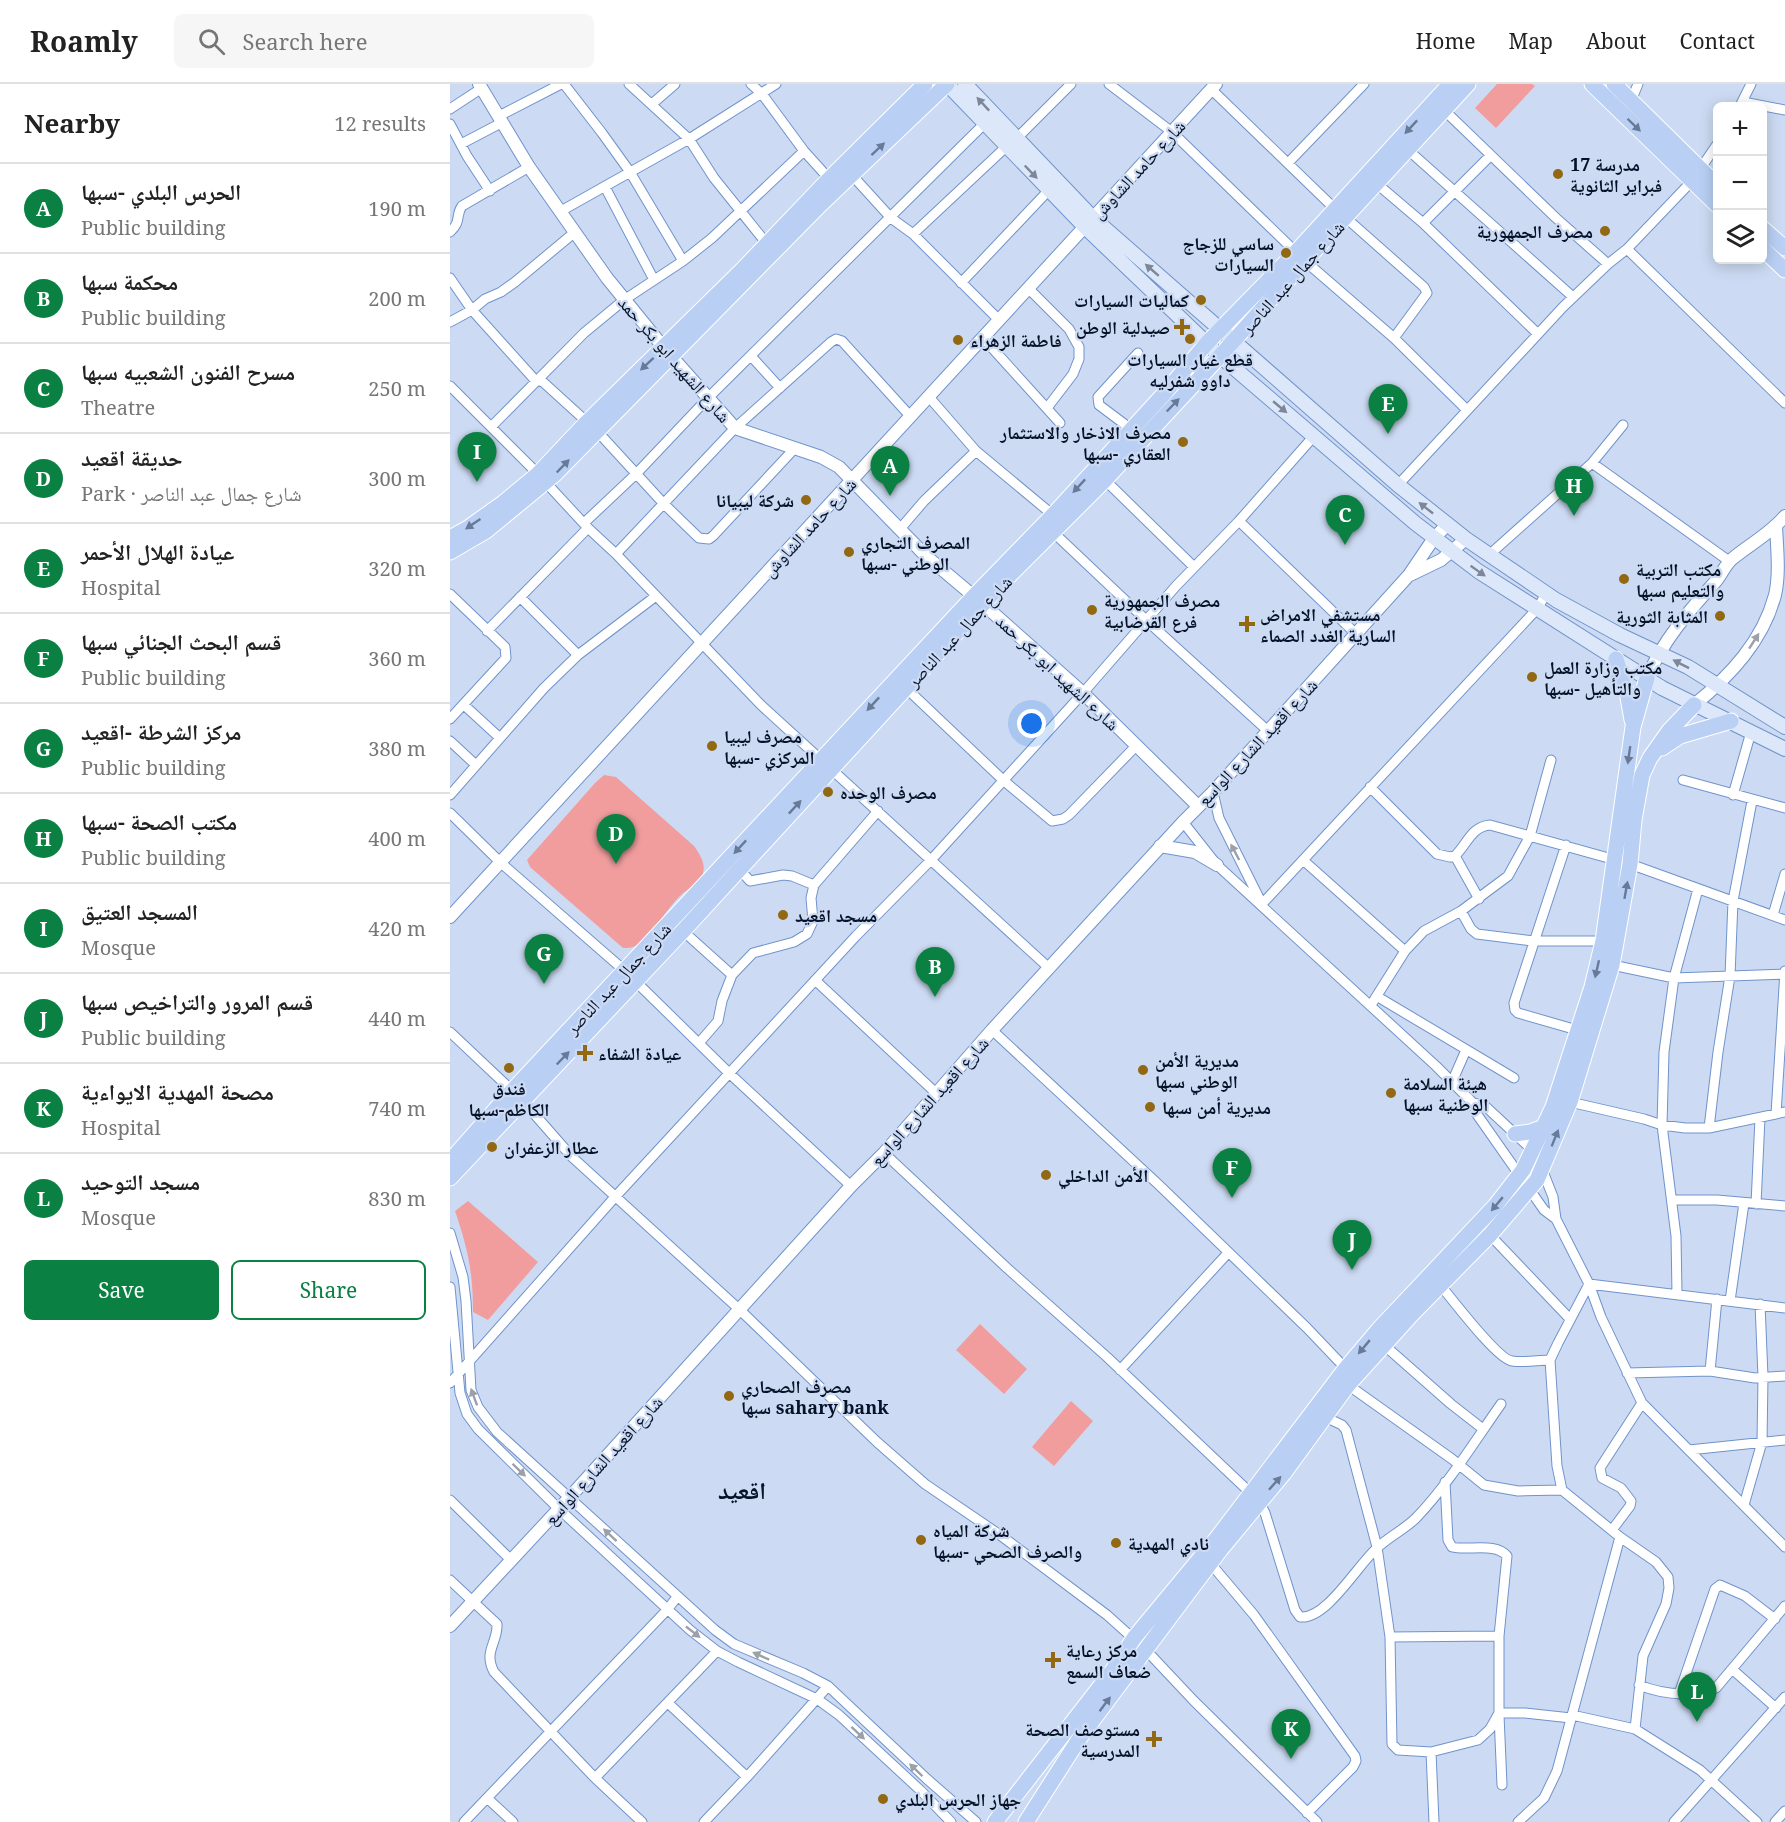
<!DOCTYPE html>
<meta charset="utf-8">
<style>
body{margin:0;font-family:"Noto Serif","Noto Naskh Arabic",serif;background:#f6f6f6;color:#222}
.controls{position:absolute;right:18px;top:18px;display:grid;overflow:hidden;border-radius:9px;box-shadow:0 3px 15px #0003}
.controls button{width:54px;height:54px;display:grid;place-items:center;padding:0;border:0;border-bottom:2px solid #e0e0e0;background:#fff;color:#222;font:30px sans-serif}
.you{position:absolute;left:582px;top:640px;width:21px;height:21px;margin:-15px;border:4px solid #fff;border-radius:50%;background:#1a73e8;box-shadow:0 0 0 9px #1a73e833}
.badge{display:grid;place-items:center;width:39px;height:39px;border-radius:50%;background:#0b8043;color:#fff;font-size:20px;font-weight:700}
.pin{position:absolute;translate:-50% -50px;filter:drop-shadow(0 2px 3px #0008)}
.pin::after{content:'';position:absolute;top:32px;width:21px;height:18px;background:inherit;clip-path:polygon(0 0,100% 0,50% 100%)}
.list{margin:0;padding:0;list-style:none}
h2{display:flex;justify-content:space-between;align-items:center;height:78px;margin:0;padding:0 24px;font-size:26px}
h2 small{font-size:20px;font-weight:400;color:#767676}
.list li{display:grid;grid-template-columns:39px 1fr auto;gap:18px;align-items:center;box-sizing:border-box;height:90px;padding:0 24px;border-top:2px solid #e0e0e0}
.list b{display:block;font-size:22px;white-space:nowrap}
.list p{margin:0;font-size:20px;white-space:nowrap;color:#767676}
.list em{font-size:20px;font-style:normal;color:#767676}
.actions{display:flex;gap:12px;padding:18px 24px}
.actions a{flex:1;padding:14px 0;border:2px solid #0b8043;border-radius:9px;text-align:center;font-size:21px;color:#0b8043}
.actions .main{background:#0b8043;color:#fff}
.icon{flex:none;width:33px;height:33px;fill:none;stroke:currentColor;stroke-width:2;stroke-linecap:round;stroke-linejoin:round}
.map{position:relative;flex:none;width:1335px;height:1738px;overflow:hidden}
header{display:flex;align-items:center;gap:36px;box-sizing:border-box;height:84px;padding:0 30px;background:#fff;border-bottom:2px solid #e0e0e0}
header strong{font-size:28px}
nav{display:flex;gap:33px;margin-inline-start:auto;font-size:21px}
.search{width:420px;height:54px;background:#f6f6f6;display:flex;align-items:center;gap:15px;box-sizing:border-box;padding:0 21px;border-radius:9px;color:#767676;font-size:22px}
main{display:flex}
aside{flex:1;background:#fff}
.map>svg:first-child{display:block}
</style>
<header>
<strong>Roamly</strong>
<div class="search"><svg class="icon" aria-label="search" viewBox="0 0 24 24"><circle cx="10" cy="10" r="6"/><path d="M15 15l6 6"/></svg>Search here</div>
<nav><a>Home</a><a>Map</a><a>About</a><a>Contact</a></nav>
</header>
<main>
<aside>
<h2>Nearby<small>12 results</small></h2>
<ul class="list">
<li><span class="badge">A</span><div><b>الحرس البلدي -سبها</b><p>Public building</p></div><em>190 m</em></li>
<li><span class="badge">B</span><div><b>محكمة سبها</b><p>Public building</p></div><em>200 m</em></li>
<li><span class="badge">C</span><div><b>مسرح الفنون الشعبيه سبها</b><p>Theatre</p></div><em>250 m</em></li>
<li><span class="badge">D</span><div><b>حديقة اقعيد</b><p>Park · شارع جمال عبد الناصر</p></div><em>300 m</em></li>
<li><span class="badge">E</span><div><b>عيادة الهلال الأحمر</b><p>Hospital</p></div><em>320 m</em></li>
<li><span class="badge">F</span><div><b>قسم البحث الجنائي سبها</b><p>Public building</p></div><em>360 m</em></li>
<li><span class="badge">G</span><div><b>مركز الشرطة -اقعيد</b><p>Public building</p></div><em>380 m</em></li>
<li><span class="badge">H</span><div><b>مكتب الصحة -سبها</b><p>Public building</p></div><em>400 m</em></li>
<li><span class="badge">I</span><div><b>المسجد العتيق</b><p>Mosque</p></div><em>420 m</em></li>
<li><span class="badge">J</span><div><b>قسم المرور والتراخيص سبها</b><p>Public building</p></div><em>440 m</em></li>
<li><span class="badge">K</span><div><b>مصحة المهدية الايواءية</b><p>Hospital</p></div><em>740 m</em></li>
<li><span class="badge">L</span><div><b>مسجد التوحيد</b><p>Mosque</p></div><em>830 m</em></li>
</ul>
<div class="actions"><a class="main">Save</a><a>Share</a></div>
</aside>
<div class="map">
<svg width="1335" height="1738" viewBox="0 0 1335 1738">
<rect width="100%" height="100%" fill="#ccdbf3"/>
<path fill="#f19d9e" d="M1047 0H1082L1085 2 1046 44 1025 24Z
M154 691 166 693 244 762C250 771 257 780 252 792 248 800 237 805 231 811 216 825 203 851 187 861 182 864 178 864 173 864L80 783 77 776 145 699Z
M18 1117 88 1178 38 1236 23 1228C23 1188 18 1165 5 1127Z
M530 1240 577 1285 554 1310 506 1266Z
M621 1317 643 1337 604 1382 582 1363Z"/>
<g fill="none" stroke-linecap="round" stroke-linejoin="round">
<defs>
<path id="minor" d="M114 0 152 49 180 88 233 177
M179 0 239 55 264 94 317 160
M301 0 312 10 354 67 382 98
M659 0 722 48 855 177 944 254 1017 326
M761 5 885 125
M1181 17 1188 0
M1293 18 1335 26
M202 20 225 0
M1290 22 1301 0
M0 25 32 4
M993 25 1106 134 1158 180
M49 32 111 0
M0 40 17 72 40 107
M566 55 621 0
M11 60 53 38
M957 65 1123 213
M1040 72 973 139 1088 250
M838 79 914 0
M401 90 441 134 463 150 549 236
M926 99 973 139
M155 103 204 196
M111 127 239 55 326 0
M895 133 974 203 977 209 944 254
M0 148C12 137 5 132 12 122L79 83
M463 150 557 62
M1177 165 1335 319
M0 194 22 226 85 296 93 298 137 338
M511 199 599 106
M578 204 619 245 629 263V275L623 290 597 324
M0 238 22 226 35 215 51 208 65 198 125 148
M534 255 610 339
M301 272 330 304
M0 302 88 390 138 444 166 470 311 621 599 884
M479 313 526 367 603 431
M41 343 134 249 174 216 233 177 262 154 354 67
M681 345 649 321 648 313 688 269
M147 347 214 420 249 454 259 455 263 452 345 364
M1142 379 1279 477
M655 396 744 483
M948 401 1113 223 1158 180 1177 165 1242 97 1268 59
M789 437 906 550
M134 439 186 390 258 314 535 39
M450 445 474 417 526 367
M603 448 696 536 818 647
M166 470 285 344 381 258 386 255 392 257 461 333
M1039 471 1142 379 1173 341
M0 510 55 563 56 574 0 635
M70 513 128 571
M37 547 138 444
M456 604 553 696 602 737 613 735 619 731 686 662
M14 621 50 654
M0 657 26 681
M1233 696 1335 724
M920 703 987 770 1000 773 1005 772C1018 759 1021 743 1040 741L1180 780 1335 836
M763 708 769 734 810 816
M0 711 94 604 128 571 206 512
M1283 711 1301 648
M0 729 50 778 175 887 279 989 401 1102
M733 738 767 781 986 982 1023 1019 1026 1029 1094 1126 1106 1135
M1116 761 1064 919 1065 926 1068 929 1127 946
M1005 772 1029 815
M853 776 955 867
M289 785 300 797 333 791 342 792 364 801
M812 820 1087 525 1096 510
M1011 827 1021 845 1027 850 1083 857H1153
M1323 831 1335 790
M233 847 282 891
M1162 881 1224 894 1334 890
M365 896 486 1009
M928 913 1064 994
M921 921 955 867 974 847 1011 827 1058 792 1080 752 1101 676
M542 946 709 1101 857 1244 898 1287
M0 948 72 1016 122 1073 290 1226 427 1358 475 1400 550 1451 657 1531 696 1566 744 1617 867 1738
M249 959 268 937 272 917 282 891 303 869 344 858 357 850 363 837 361 814 364 801 428 727
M1002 998 1016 966
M1120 1018 1194 1035 1212 1041 1235 1044H1259L1335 1028
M1023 1019 1034 1021 1078 1062 1083 1070
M1326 1030 1335 887
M1259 1044 1268 968 1280 892 1283 817 1302 717
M434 1069 558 1185 657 1273 809 1417 815 1429 845 1526 850 1533C876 1536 907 1482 926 1465 938 1453 954 1446 966 1434 997 1402 1025 1357 1051 1320
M1092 1085 1103 1113 1106 1135 1139 1200 1151 1233 1192 1319 1335 1463
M1222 1116H1267L1335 1122
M1306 1120 1310 1034
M0 1149 13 1193 16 1217 21 1306 28 1323 47 1348 265 1546 284 1560 353 1589 378 1602 477 1695 526 1738
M1040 1151 1120 1235
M991 1202C1003 1216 1047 1275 1062 1277 1074 1279 1089 1276 1100 1276
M0 1203 10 1309 17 1330 28 1345 109 1425 240 1546 267 1567 288 1578 367 1615 389 1631 470 1706 501 1738
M1227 1209 1226 1152 1212 1041 1214 968 1224 894 1248 805
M1280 1217 1294 1119
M934 1261 1001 1320 1033 1345
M670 1286 778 1169
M1260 1287 1305 1294 1335 1292
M1177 1289 1260 1287 1267 1215
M0 1299 165 1113 406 852 481 776 633 609 726 502 789 437 864 352
M898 1301 1002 1375 1034 1401 1068 1407 1112 1406
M875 1333 892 1341 896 1346 927 1463 940 1553 942 1660 948 1666 981 1668 984 1738
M1239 1366 1335 1356
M995 1398 998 1456 1002 1463C1018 1467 1046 1458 1057 1472L1049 1552
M0 1416 61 1476
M1294 1421 1312 1358 1313 1293 1310 1220
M1162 1446 1180 1422 1181 1417 1171 1404 1152 1394 1150 1384 1192 1319
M761 1480 804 1531 905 1672 906 1677 903 1683 857 1729
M0 1496 47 1540C48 1559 33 1567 44 1588L145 1694 192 1738
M940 1553 1049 1552V1629H1075L1121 1634
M1283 1586 1326 1624
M1189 1601C1214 1611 1240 1613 1266 1604L1335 1522
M1229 1610 1265 1505 1270 1501 1295 1512 1325 1535
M218 1619 297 1693
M1049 1631 1052 1701
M1122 1631 1185 1645
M981 1668 1028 1656 1040 1645 1049 1629
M145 1694 267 1567
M37 1714 63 1738
M14 1738 217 1526 227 1513
M254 1738 297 1693 378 1602
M1068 1738 1094 1714 1107 1687 1170 1453
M1224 1738 1335 1613
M1307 1738 1250 1686 1185 1645 1193 1572 1216 1520 1219 1504 1218 1493 1206 1478 1170 1453 1112 1406 1107 1382 1100 1276 1108 1259 1139 1200 1335 1224
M1325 1738 1335 1727"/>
<path id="tertiary" d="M29 0 79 83 157 194 214 264 285 344 371 373 389 383 476 472 533 520 633 609 748 722
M960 491 991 476 1016 455
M1197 594C1213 556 1239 527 1266 497 1272 490 1275 481 1282 475 1300 460 1320 450 1335 432
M1244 621C1280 592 1313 557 1325 511 1330 490 1327 464 1326 442
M710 762 745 768 767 781
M0 833 766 0
M0 1542 119 1414 401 1102 434 1069 542 946 733 738 763 708 959 491 984 454 997 441"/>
<path id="secondary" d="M497 0 634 142 770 272 965 439 1028 487 1212 604 1335 665
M515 0 643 134 948 401 1016 455 1106 516 1170 551 1238 583 1335 643"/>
<path id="primary" d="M1142 0 1268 122
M1164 0 1268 102
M1312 144 1335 164
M1312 164 1335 186
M0 454 18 444 53 419 88 390 137 338 293 185 379 95 475 0
M0 468 36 447 104 391 372 119 497 0
M1166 575 1178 613 1182 636
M1212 664 1230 652 1281 637
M1065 1050 1080 1048 1094 1043
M0 1077 62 1007 524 512 603 431 713 311 757 259 846 168 1000 0
M0 1094 233 847 557 494 655 396 770 272 855 177 1018 0
M545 1738 663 1586 684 1554 767 1454 896 1284 929 1245 1045 1122 1073 1086 1103 1023 1142 903 1153 857 1183 643 1197 594
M576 1738 631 1652 771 1465 834 1389 898 1301 963 1229 1040 1151 1087 1096 1120 1018 1162 881 1180 780 1184 736 1192 691 1200 674 1219 647 1244 621"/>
</defs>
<use href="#minor" stroke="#7093cb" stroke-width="11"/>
<use href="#tertiary" stroke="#7093cb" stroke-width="14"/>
<use href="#secondary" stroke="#7093cb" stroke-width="16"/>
<use href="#primary" stroke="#fff" stroke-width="17"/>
<use href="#minor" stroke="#fff" stroke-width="9"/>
<use href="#tertiary" stroke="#fff" stroke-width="12"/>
<use href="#secondary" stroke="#dce8f9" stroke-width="14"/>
<use href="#primary" stroke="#b9d0f4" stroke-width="15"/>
</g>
<defs><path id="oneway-solid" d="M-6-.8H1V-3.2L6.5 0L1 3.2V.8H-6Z" transform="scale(1.5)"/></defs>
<g fill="#7c889a">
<use href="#oneway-solid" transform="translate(533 20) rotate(-133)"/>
<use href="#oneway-solid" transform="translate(581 88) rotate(46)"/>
<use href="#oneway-solid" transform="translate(702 186) rotate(-139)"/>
<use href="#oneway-solid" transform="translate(830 323) rotate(40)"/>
<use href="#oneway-solid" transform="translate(976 424) rotate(-142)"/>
<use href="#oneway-solid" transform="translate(1028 487) rotate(35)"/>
<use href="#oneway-solid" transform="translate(1231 580) rotate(-153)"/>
</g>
<g fill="#687a98">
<use href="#oneway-solid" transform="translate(1184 41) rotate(44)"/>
<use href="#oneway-solid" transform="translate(961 43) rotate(133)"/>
<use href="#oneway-solid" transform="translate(428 65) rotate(-43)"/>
<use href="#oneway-solid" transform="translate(197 280) rotate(137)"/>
<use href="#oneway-solid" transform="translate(723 321) rotate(-46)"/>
<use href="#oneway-solid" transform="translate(113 382) rotate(-46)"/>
<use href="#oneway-solid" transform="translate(629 402) rotate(133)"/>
<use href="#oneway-solid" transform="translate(23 440) rotate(146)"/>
<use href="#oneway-solid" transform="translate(423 620) rotate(133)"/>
<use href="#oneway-solid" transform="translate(1179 671) rotate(98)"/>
<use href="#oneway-solid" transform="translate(345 723) rotate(-47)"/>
<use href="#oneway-solid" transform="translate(290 763) rotate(133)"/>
<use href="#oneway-solid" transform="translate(1176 806) rotate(-80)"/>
<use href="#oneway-solid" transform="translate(1147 885) rotate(103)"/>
<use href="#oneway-solid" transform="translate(113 974) rotate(-46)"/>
<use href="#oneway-solid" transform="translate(1105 1054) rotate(-68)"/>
<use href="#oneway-solid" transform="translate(1047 1120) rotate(130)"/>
<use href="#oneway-solid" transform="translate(914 1263) rotate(130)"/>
<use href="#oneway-solid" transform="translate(825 1399) rotate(-48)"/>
<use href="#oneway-solid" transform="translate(655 1620) rotate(-53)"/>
</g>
<g fill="#9ba0a9">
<use href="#oneway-solid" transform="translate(1304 557) rotate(-57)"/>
<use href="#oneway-solid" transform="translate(785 768) rotate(-118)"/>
<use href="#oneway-solid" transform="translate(24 1313) rotate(-110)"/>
<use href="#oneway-solid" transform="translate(69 1386) rotate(44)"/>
<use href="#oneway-solid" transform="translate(160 1451) rotate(-137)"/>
<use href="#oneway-solid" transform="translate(243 1548) rotate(38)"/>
<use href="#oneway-solid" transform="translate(311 1572) rotate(-156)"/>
<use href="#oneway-solid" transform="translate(408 1649) rotate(43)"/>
<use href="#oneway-solid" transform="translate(466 1686) rotate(-136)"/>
</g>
<g fill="#926812" stroke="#ccdbf3" stroke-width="2">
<circle cx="1108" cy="90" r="6"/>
<circle cx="1155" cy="147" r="6"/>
<circle cx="836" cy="169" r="6"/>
<circle cx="751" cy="216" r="6"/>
<path d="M729 234h6v6h6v6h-6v6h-6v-6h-6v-6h6z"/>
<circle cx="740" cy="255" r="6"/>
<circle cx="508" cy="256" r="6"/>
<circle cx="733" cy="358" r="6"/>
<circle cx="356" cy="416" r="6"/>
<circle cx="399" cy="468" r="6"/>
<circle cx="1174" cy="495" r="6"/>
<circle cx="642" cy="526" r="6"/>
<circle cx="1270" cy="532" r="6"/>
<path d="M794 531h6v6h6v6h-6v6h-6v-6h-6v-6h6z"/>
<circle cx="1082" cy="593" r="6"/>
<circle cx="262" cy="662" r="6"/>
<circle cx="378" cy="708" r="6"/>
<circle cx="333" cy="831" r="6"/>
<path d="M132 960h6v6h6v6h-6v6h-6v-6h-6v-6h6z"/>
<circle cx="59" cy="984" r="6"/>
<circle cx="693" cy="986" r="6"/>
<circle cx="941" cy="1009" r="6"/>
<circle cx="700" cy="1023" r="6"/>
<circle cx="42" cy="1063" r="6"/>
<circle cx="596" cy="1091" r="6"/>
<circle cx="279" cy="1312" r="6"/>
<circle cx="471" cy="1456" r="6"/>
<circle cx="666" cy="1459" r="6"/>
<path d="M600 1567h6v6h6v6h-6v6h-6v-6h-6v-6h6z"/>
<path d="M701 1646h6v6h6v6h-6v6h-6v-6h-6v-6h6z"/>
<circle cx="433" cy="1715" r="6"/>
</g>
<g text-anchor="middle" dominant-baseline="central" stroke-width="4.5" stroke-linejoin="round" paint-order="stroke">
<g font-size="18" font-weight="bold" fill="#061227" stroke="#ccdbf3" text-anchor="start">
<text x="1120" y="80">مدرسة 17<tspan x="1120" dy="21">فبراير الثانوية</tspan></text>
<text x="1143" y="147" text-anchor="end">مصرف الجمهورية</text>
<text x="824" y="159" text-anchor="end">ساسي للزجاج<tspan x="824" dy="21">السيارات</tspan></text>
<text x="739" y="216" text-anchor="end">كماليات السيارات</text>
<text x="720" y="243" text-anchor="end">صيدلية الوطن</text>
<text x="520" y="256">فاطمة الزهراء</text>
<text x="740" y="275" text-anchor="middle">قطع غيار السيارات<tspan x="740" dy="21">داوو شفرليه</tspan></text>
<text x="721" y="348" text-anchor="end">مصرف الاذخار والاستثمار<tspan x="721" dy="21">العقاري -سبها</tspan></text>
<text x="344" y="416" text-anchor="end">شركة ليبيانا</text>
<text x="411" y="458">المصرف التجاري<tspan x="411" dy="21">الوطني -سبها</tspan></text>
<text x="1186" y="485">مكتب التربية<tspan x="1186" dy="21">والتعليم سبها</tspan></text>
<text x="654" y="516">مصرف الجمهورية<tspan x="654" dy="21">فرع القرضابية</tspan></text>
<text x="810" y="530">مستشفي الامراض<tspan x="810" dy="21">السارية الغدد الصماء</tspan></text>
<text x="1258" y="532" text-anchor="end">المثابة الثورية</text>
<text x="1094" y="583">مكتب وزارة العمل<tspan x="1094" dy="21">والتأهيل -سبها</tspan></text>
<text x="274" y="652">مصرف ليبيا<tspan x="274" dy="21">المركزي -سبها</tspan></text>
<text x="390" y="708">مصرف الوحده</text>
<text x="345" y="831">مسجد اقعيد</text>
<text x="148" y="969">عيادة الشفاء</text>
<text x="705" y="976">مديرية الأمن<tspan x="705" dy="21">الوطني سبها</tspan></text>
<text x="953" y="999">هيئة السلامة<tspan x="953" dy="21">الوطنية سبها</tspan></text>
<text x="59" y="1004" text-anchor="middle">فندق<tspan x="59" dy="21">الكاظم-سبها</tspan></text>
<text x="712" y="1023">مديرية أمن سبها</text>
<text x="54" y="1063">عطار الزعفران</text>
<text x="608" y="1091">الأمن الداخلي</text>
<text x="291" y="1302">مصرف الصحاري<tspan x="291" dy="21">سبها sahary bank</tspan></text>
<text x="483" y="1446">شركة المياه<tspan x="483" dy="21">والصرف الصحي -سبها</tspan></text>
<text x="678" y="1459">نادي المهدية</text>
<text x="616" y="1566">مركز رعاية<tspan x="616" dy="21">ضعاف السمع</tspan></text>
<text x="690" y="1645" text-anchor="end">مستوصف الصحة<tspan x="690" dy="21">المدرسية</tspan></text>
<text x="445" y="1715">جهاز الحرس البلدي</text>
</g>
<g font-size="18" fill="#061227" stroke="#ccdbf3">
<text transform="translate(688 85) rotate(-47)">شارع حامد الشاوش</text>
<text transform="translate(842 193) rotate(-48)">شارع جمال عبد الناصر</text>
<text transform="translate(225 275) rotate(49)">شارع الشهيد ابو بكر حمد</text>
<text transform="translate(359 443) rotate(-47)">شارع حامد الشاوش</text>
<text transform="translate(509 547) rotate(-47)">شارع جمال عبد الناصر</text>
<text transform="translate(608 588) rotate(43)">شارع الشهيد ابو بكر حمد</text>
<text transform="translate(807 658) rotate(-47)">شارع اقعيد الشارع الواسع</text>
<text transform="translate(168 894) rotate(-47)">شارع جمال عبد الناصر</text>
<text transform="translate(479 1017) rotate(-48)">شارع اقعيد الشارع الواسع</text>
<text transform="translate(153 1376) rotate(-48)">شارع اقعيد الشارع الواسع</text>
</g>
<g font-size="24" font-weight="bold" fill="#061227" stroke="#ccdbf3">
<text x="292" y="1405">اقعيد</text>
</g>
</g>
</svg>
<div class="controls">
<button>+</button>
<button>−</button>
<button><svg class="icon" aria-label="layers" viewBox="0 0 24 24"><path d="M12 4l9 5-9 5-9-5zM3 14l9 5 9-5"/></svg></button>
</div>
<div class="you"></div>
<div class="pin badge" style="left:440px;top:412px">A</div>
<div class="pin badge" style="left:485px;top:913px">B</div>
<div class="pin badge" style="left:895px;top:461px">C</div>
<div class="pin badge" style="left:166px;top:780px">D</div>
<div class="pin badge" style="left:938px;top:350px">E</div>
<div class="pin badge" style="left:782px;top:1114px">F</div>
<div class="pin badge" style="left:94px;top:900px">G</div>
<div class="pin badge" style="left:1124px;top:432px">H</div>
<div class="pin badge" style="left:27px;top:398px">I</div>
<div class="pin badge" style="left:902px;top:1186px">J</div>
<div class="pin badge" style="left:841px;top:1675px">K</div>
<div class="pin badge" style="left:1247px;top:1638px">L</div>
</div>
</main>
